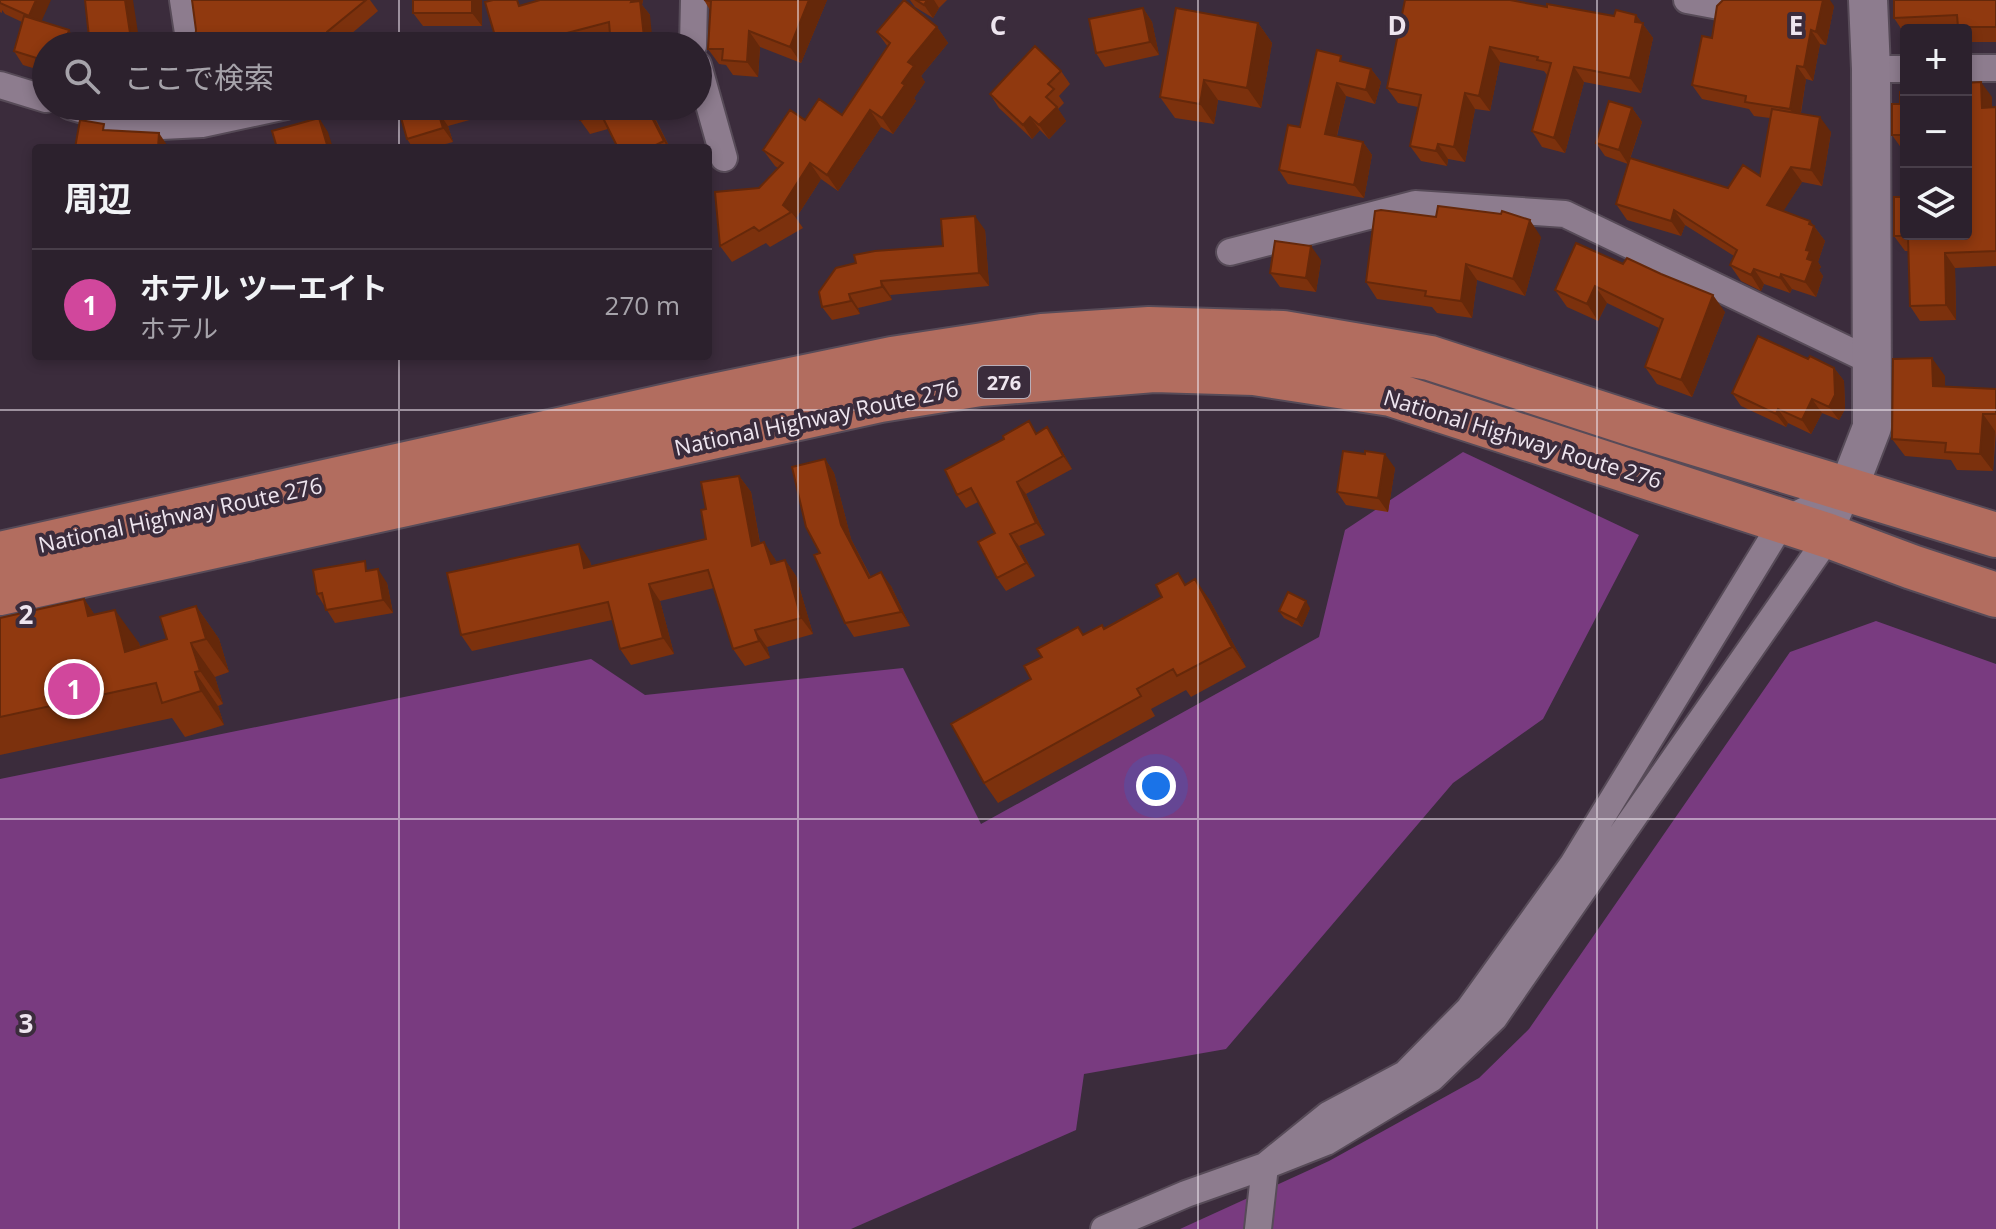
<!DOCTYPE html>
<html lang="ja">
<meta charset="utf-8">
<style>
body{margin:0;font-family:"Open Sans","Noto Sans JP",sans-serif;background:#342935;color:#f1f3f6}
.controls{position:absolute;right:24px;top:24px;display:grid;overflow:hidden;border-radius:8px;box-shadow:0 4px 12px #0003}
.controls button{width:72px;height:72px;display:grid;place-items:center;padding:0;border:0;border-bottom:2px solid #483e49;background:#2c212d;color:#f1f3f6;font:40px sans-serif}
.you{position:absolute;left:1156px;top:786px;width:28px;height:28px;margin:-20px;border:6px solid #fff;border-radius:50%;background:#1a73e8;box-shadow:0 0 0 12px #1a73e833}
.badge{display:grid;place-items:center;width:52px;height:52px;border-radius:50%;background:#d7b434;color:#fff;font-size:26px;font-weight:700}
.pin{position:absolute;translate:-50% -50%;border:4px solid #fff;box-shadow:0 2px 8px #0006}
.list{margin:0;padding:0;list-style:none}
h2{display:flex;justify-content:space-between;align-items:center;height:104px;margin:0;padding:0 32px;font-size:34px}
h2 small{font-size:26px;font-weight:400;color:#a6a3aa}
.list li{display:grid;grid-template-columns:52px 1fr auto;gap:24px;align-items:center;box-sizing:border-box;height:112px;padding:0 32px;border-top:2px solid #483e49}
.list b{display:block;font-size:30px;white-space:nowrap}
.list p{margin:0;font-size:26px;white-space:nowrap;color:#a6a3aa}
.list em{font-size:26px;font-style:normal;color:#a6a3aa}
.icon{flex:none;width:44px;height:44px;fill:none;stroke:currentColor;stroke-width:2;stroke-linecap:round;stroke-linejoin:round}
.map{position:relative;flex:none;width:1996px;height:1229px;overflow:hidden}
.search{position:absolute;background:#2c212d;box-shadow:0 4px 12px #0003;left:32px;top:32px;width:680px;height:88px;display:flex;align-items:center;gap:20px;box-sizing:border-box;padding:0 28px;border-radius:44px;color:#a6a3aa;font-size:30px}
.panel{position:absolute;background:#2c212d;box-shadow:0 4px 12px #0003;left:32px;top:144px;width:680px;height:216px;border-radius:8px}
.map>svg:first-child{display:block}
</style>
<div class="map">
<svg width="1996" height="1229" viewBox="0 0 1996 1229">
<rect width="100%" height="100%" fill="#3b2c3c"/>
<path fill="#793b80" d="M1463 452 1639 535 1543 719 1453 783 1226 1049 1084 1074 1076 1130 851 1229H0V779L591 659 645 695 903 668 981 824 1319 637 1345 530Z
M1876 621 1996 664V1229H1180L1329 1161 1479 1078 1529 1029 1790 652Z"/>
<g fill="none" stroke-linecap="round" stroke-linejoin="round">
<defs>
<path id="street" d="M183 0 190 46
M1687 0 1719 6 1720 0
M693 46 694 0
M698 65 724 158
M1966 68H1996
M1871 69H1906
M0 85 46 99
M70 106 141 127 202 124 286 106
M1230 252 1415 204 1565 214 1873 362
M1104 1229 1186 1194 1265 1166 1326 1142 1432 1078 1494 1018 1829 536 1848 489 1783 521 1573 864 1469 1009 1405 1074 1328 1115 1265 1166 1258 1229"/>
<path id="secondary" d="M1848 489 1872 427 1871 69 1868 0"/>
<path id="highway" d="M0 554 699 399 892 359 1042 336 1149 329 1283 333 1430 358 1636 425 1996 535
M0 593 880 400 980 384 1154 370 1254 373 1391 394 1829 536 1912 567 1996 595"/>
</defs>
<use href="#street" stroke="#574b58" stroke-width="30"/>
<use href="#secondary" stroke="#574b58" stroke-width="42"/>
<use href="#highway" stroke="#574b58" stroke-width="48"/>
<use href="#street" stroke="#8d7c8e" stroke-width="26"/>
<use href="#secondary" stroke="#8d7c8e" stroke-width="38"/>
<use href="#highway" stroke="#b26d5f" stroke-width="44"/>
</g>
<path fill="#7c310d" d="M0 0 42 21 78 43V46H46V72L23 65 14 51 22 22 5 14 2 10V13L0 12Z
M192 0H370L378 11 337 46H189L195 39 196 30Z
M482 0V26H423L413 13Z
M540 0H643L642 5 650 15 611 38 580 46H498L523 5Z
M704 0H827L801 63 760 47 758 77 733 75 726 65 719 64 708 49 710 10Z
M910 0H947L939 8 933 18 915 7Z
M1996 0V42H1968L1966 39V30H1906V33H1904L1894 18Z
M1722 2 1834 6 1826 45 1820 44 1813 81 1806 79 1801 113 1831 132 1822 186 1802 182 1783 211 1810 221 1825 241 1818 262 1821 267 1819 270 1823 276 1816 297 1792 289 1790 293 1764 284 1761 291 1741 281 1730 265 1734 256 1685 225 1681 236 1627 220 1616 204 1628 164 1605 156 1596 143 1632 108 1642 122 1630 159 1728 188 1760 176 1770 118 1754 116 1749 109 1702 99 1692 85 1712 38Z
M1547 7 1614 16 1636 15 1653 38 1641 93 1584 82 1565 153 1542 147 1532 131 1547 75 1544 71 1500 62 1490 111 1475 109 1465 162 1448 159 1447 166 1421 161 1410 146 1418 107 1398 103 1387 88Z
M1143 8 1152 22 1159 55 1105 67 1096 53Z
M1258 23 1272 43 1261 108 1218 100 1214 124 1175 118 1160 97Z
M937 27 948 43 921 76 925 82 914 98 916 101 893 134 881 127 838 191 821 179 796 218 803 228 770 247 766 243 732 262 720 246 759 188 778 168 775 166 763 150 805 120 842 115 888 47 877 32Z
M1345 62 1371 69 1381 82 1375 104 1346 96 1337 136 1363 142 1372 155 1364 198 1288 184 1279 170Z
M1061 71 1070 84 1059 96 1064 103 1058 109 1066 121 1049 139 1040 130 1032 139 999 108 990 94Z
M1906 92V149H1902L1892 135Z
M1992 97V107H1996V266L1955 268 1956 320 1920 321 1910 306 1908 251H1905L1894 236 1966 234Z
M401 106H541V107L520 112 516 107 448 126 453 142 431 148H413L407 139Z
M576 106H651H649L670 148H618L608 129 590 134 580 120Z
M985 230 989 286 890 295 892 300 858 308 860 314 832 320 822 307 943 246Z
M1541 237 1525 296 1477 280 1472 318 1437 313 1432 307 1377 299 1366 282Z
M1321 260 1316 292 1280 287 1270 273Z
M1623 264 1661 274 1725 312 1692 397 1657 384 1645 367 1659 328 1607 303 1598 321 1567 307 1555 290Z
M1808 359 1834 368 1844 381 1845 409 1839 420 1822 413 1811 434 1788 423 1786 427 1741 406 1732 393Z
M1945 376V387L1996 389V431L1993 471 1957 470 1951 460 1905 456 1892 439Z
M1037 433 1056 440 1072 469 1026 494 1045 535 1019 546 1035 576 1006 591 997 578 995 533 978 502 966 508 957 495Z
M1365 454 1395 468 1388 512 1346 505 1337 492Z
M825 459 834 473 851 539 871 577 891 586 910 626 854 637 845 623 820 553Z
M739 476 751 492 760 543 775 559 776 562 785 560 796 576 813 634 767 647 770 658 745 666 733 649 714 588 660 601 674 654 631 665 620 649 612 620 472 651 461 635 590 561 591 566 706 539V509Z
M371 570 387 583 393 613 335 623 317 594Z
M1186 584 1209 599 1246 667 1191 697 1186 690 1151 709 1155 716 998 803 984 783 1084 634 1104 628Z
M84 599 94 614 139 643 140 647 167 639 196 606 219 639 229 672 215 677 223 704 218 706 224 725 185 737 172 718 0 755V618Z
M1310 608 1302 627 1284 618 1279 611Z"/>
<path fill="#65280a" d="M36 0H51L38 29 29 16Z
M125 0H133L140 46H132Z
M472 0H482V26L472 13Z
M632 0H643L642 5 650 15 653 46H645Z
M809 0H827L801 63 790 47Z
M927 0H934L939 8 933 18 924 5Z
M1823 0H1830L1834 6 1826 45 1816 32Z
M1143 8 1152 22 1159 55 1150 42Z
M1636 15 1653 38 1641 93 1630 78Z
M1258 23 1272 43 1261 108 1247 88Z
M937 27 948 43 921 76 925 82 914 98 916 101 893 134 882 118 902 83 908 62Z
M69 30 78 43V46H64Z
M1811 30 1820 44 1813 81 1804 67Z
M749 31 760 47 758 77 747 62Z
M327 32 337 45V46H331L329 42Z
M1490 47 1500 62 1490 111 1479 96Z
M1797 66 1806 79 1799 123 1790 109Z
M1574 67 1584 82 1565 153 1554 138Z
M1371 69 1381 82 1375 104 1366 90Z
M1204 80 1218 100 1214 124 1200 104Z
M1981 82 1992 97V122L1982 108Z
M1337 83 1346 96 1334 147 1325 134Z
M1465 93 1475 109 1465 162 1454 147Z
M646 106H648L670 148H668L664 141Z
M1057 107 1066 121 1049 139 1039 125Z
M1632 108 1642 122 1628 164 1619 150Z
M870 110 881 127 838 191 827 175Z
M438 112 448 126 453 142 443 128Z
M1030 117 1040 130 1032 139 1023 125Z
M1820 117 1831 132 1822 186 1811 170Z
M319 118 328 132 333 148H328Z
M159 133 169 148H158Z
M1363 142 1372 155 1364 198 1354 185Z
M1438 144 1448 159 1447 166 1436 151Z
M810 163 821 179 796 218 791 212 783 205Z
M1791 167 1802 182 1777 221 1767 205Z
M1674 210 1685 225 1681 236 1671 221Z
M975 216 985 230 989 286 979 273Z
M1530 220 1541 237 1525 296 1513 279Z
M1810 221 1825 241 1818 262 1821 267 1819 270 1823 276 1816 297 1805 282 1807 259 1806 250Z
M1311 246 1321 260 1316 292 1306 278Z
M1945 253 1955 268 1956 320 1946 305Z
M1466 264 1477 280 1472 318 1461 301Z
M1754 269 1764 284 1761 291 1751 275Z
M1781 274 1792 289 1790 293 1780 278Z
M881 281 890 295 892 300 882 287Z
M1595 286 1607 303 1598 321 1587 304Z
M849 294 858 308 860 314 851 301Z
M1713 295 1725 312 1692 397 1681 380Z
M1932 358 1945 376V404L1933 386Z
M1834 368 1844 381 1845 409 1839 420 1829 407Z
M1812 399 1822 413 1811 434 1802 420Z
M1778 409 1788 423 1786 427 1776 414Z
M1983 414 1995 431 1993 471 1980 454Z
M1047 427 1056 440 1072 469 1063 456Z
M1385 454 1395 468 1388 512 1378 498Z
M825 459 834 473 851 539 878 592 869 578 841 525Z
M739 476 751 492 763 562 752 546Z
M1017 482 1026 494 1045 535 1036 523Z
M1010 534 1019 546 1035 576 1026 563Z
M764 542 775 559 782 580 771 564Z
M579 544 590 561 595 584 584 568Z
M785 560 796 576 813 634 801 618Z
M378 569 387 583 393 613 383 600Z
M881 572 891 586 910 626 901 612Z
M1195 579 1209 599 1246 667 1232 647Z
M649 584 660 601 674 654 663 638Z
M84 599 107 633 88 616Z
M1306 601 1310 608 1302 627 1297 620Z
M196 606 219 639 229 672 206 639Z
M115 610 139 643 148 685 125 652Z
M755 630 767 647 770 658 759 641Z
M191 643 215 677 223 704 200 671Z
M195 672 218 706 224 725 201 691Z"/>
<path fill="#90390f" stroke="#65280a" stroke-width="2" d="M0 0H36L29 16 0 3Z
M85 0H125L132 46H90Z
M192 0H366L327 32 329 42 295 46H269L268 37 220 44V46H189L195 39 196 30Z
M413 0H472V13H413Z
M493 0H517L519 6 540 0H632L631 2 640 1 645 46H611L609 22 525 44 526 46H498L485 2Z
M704 0H809L790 47 749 31 747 62 722 60 723 49H708L711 1Z
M904 0 937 27 908 62 914 66 902 83 905 85 882 118 870 110 827 175 810 163 783 205 791 212 759 231 754 227 720 246 715 192 759 188 783 163 763 150 790 110 805 120 819 99 842 115 890 43 877 32Z
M916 0H927L924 5Z
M1405 0H1510L1547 7V4L1614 16 1616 10 1636 15 1635 22 1643 23 1630 78 1574 67 1554 138 1532 131 1551 63 1537 60 1538 57 1490 47 1479 96 1465 93 1454 147 1438 144 1436 151 1410 146 1421 95 1387 88Z
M1723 0H1823L1816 32 1811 30 1804 67 1797 66 1790 109 1745 102 1746 96 1692 85 1702 36 1712 38 1717 6Z
M1894 0H1996V27H1958L1957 15 1894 18Z
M1143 8 1150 42 1096 53 1089 19Z
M1176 8 1258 23 1247 88 1204 80 1200 104 1160 97Z
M24 16 69 30 64 46H46V61L14 51Z
M1035 46 1061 71 1048 84 1054 89 1046 97 1057 107 1039 125 1030 117 1023 125 990 94Z
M1317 50 1341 56 1340 61 1371 69 1366 90 1337 83 1325 134 1363 142 1354 185 1279 170 1288 125 1300 127Z
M1981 82 1982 108 1996 107V251L1945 253 1946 305 1910 306 1908 236H1894V197H1906V234H1966V83Z
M1900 92H1906V135H1892V104H1900Z
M1609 101 1632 108 1619 150 1596 143Z
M401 106H460L438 112 443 128 407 139 398 107Z
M576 106H646L664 141 650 148H618L601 114 580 120Z
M1772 109 1820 117 1811 170 1791 167 1767 205 1810 221 1809 224 1814 226 1806 250 1810 251 1807 259 1813 261 1805 282 1781 274 1780 278 1754 269 1751 275 1730 265 1737 250 1674 210 1671 221 1616 204 1630 158 1728 188 1743 165 1760 176Z
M319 118 328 148H277L272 131Z
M80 120 104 124 103 130 159 133 158 148H75Z
M1438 206 1501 214 1502 211 1530 220 1513 279 1466 264 1461 301 1425 296 1426 291 1366 282 1375 211 1381 210 1436 217Z
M975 216 979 273 881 281 882 287 849 294 851 301 822 307 819 292 836 268 856 263 854 255 875 251 943 246 941 219Z
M1275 241 1311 246 1306 278 1270 273Z
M1576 243 1623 264 1627 258 1661 274 1713 295 1681 380 1645 367 1663 319 1595 286 1587 304 1555 290Z
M1758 336 1808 359 1810 356 1834 368 1835 395 1829 407 1812 399 1802 420 1778 409 1776 414 1732 393Z
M1932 358 1933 386 1996 389V414H1983L1980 454 1945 452 1946 443 1892 439 1893 359Z
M1029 421 1036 434 1047 427 1063 456 1017 482 1036 523 1010 534 1026 563 997 578 978 542 995 533 971 488 957 495 945 470 1004 439 1003 436Z
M1343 451 1365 454V451L1385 454 1378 498 1337 492Z
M825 459 841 525 869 578 881 572 901 612 845 623 814 555 820 553 806 527 792 467Z
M739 476 752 546 764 542 771 564 785 560 801 618 755 630 759 641 733 649 708 570 649 584 663 638 620 649 608 602 461 635 447 573 579 544 584 568 706 539 701 510 706 509 701 482Z
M365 561 366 571 378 569 383 600 326 610 322 593 317 594 313 570Z
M1178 573 1185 585 1195 579 1232 647 1177 676 1173 669 1137 689 1141 696 984 783 951 724 1031 679 1024 666 1042 657 1037 649 1078 627 1083 635 1102 625 1104 629 1162 597 1156 585Z
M1288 592 1306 601 1297 620 1279 611Z
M84 599 88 616 115 610 125 652 167 639 160 617 196 606 206 639 191 643 200 671 195 672 201 691 162 703 156 683 0 717V618Z"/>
<path fill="none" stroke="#eee5ef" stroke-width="2" stroke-opacity="0.55" d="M399 0V46M798 0V1229M1198 0V1229M1597 0V1229M399 106V148M399 356V1229M0 410H1996M0 819H1996"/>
<g text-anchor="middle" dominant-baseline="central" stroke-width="8" stroke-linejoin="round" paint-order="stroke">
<rect fill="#3b2c3c" stroke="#b8aeb9" stroke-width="2" x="978" y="366" width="52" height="32" rx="6"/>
<g font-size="20" font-weight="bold" fill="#eee5ef">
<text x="1004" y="382">276</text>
</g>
<g font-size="22" fill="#eee5ef" stroke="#3b2c3c">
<text transform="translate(816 417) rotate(-12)">National Highway Route 276</text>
<text transform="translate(1523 438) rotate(17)">National Highway Route 276</text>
<text transform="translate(180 514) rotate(-12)">National Highway Route 276</text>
</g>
</g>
<g font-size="26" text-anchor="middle" font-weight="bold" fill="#eee5ef" stroke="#3b2c3c" stroke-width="8" stroke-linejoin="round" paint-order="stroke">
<text x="998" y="35">C</text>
<text x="1397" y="35">D</text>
<text x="1796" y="35">E</text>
<text x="26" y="624">2</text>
<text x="26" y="1033">3</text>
</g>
</svg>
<div class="controls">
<button>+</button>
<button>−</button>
<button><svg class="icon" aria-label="layers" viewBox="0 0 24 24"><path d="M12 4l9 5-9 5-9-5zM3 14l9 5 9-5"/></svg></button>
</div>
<div class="you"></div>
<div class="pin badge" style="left:74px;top:689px;background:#d1479c">1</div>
<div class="search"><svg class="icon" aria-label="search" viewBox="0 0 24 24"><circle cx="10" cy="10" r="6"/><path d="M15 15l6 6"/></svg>ここで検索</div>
<section class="panel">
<h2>周辺<small></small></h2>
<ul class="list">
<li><span class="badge" style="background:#d1479c">1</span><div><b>ホテル ツーエイト</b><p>ホテル</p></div><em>270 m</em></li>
</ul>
</section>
</div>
